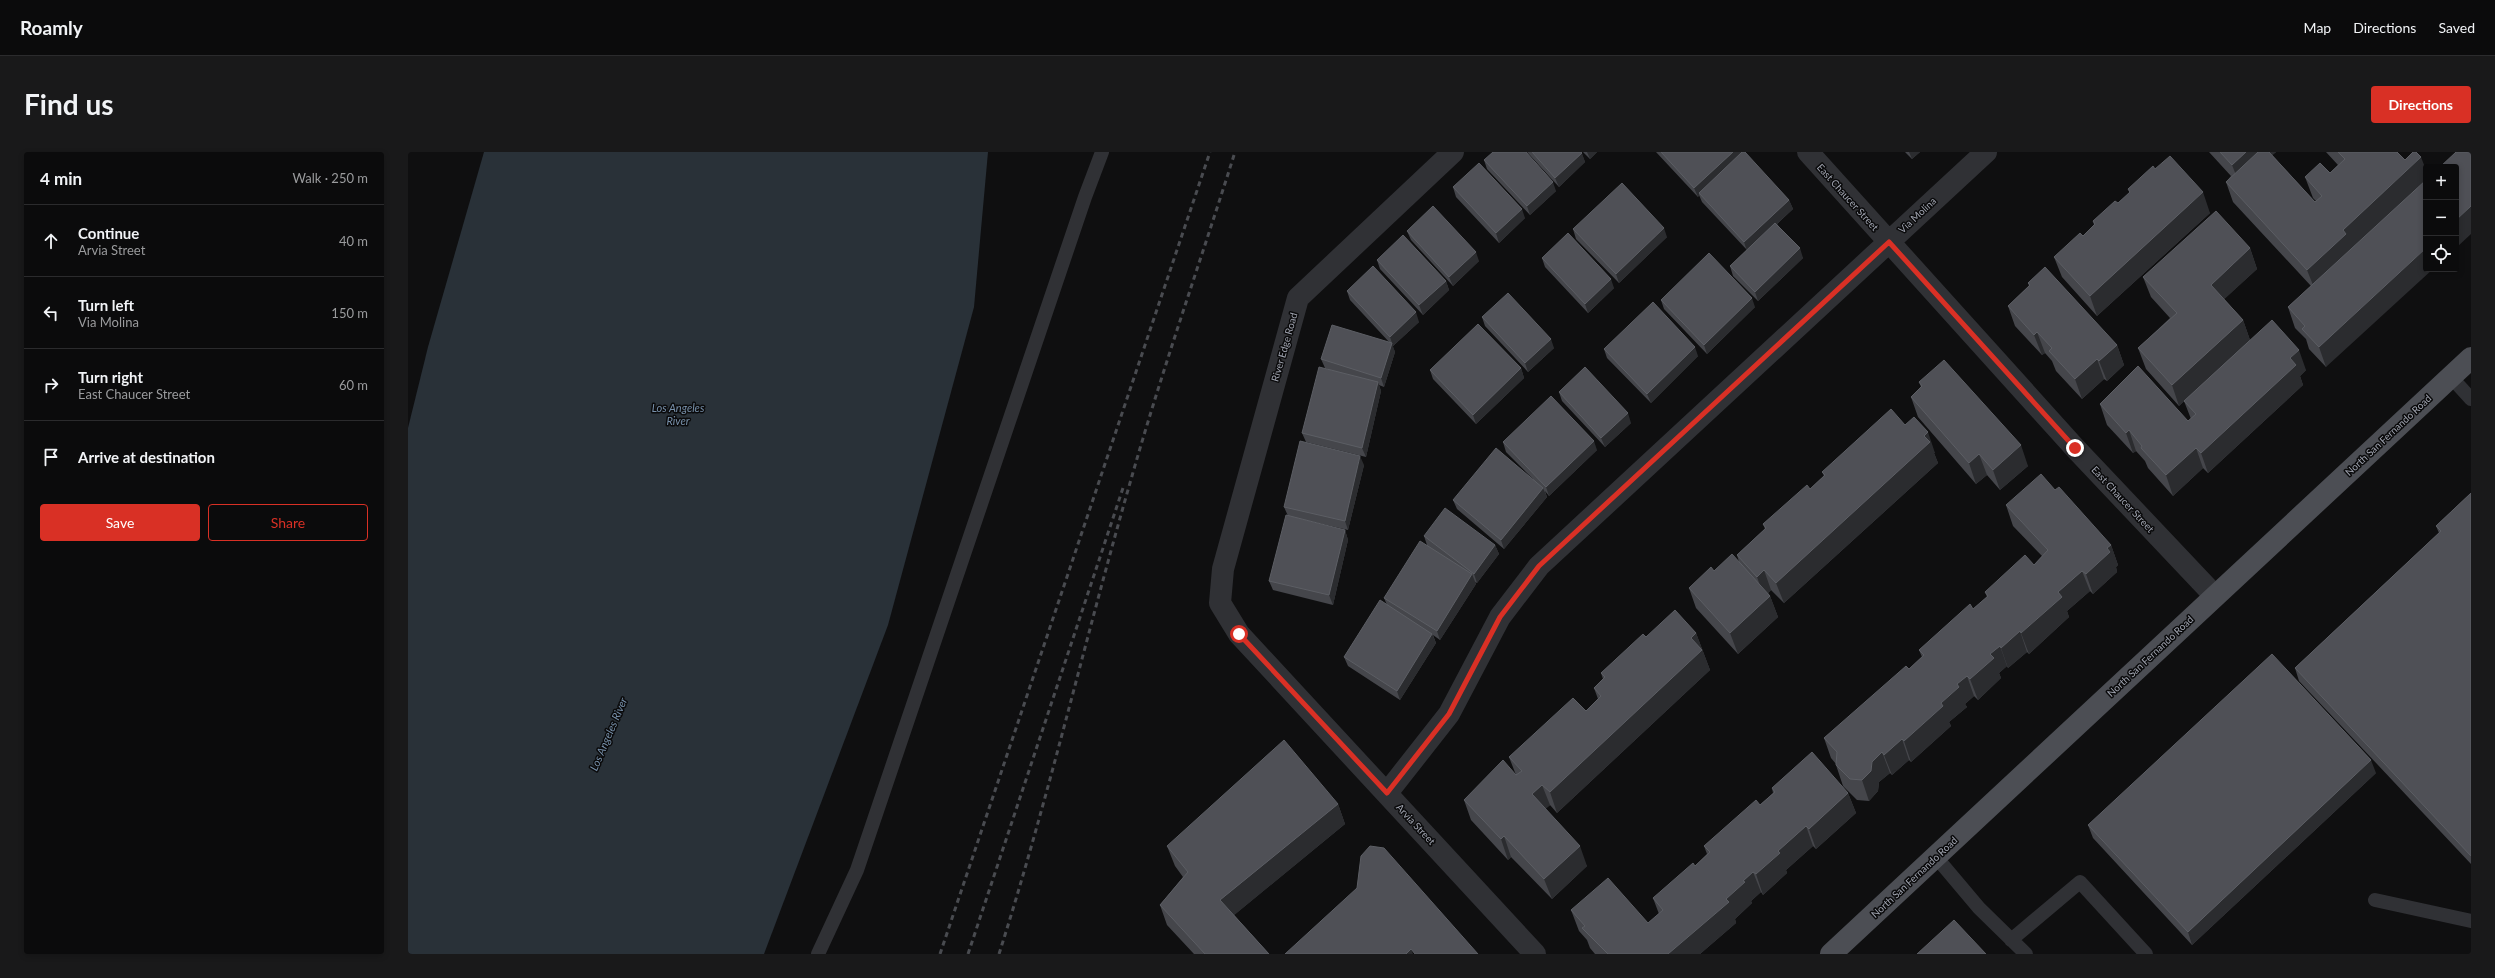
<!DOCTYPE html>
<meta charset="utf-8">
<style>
body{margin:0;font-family:Lato,sans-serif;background:#19191a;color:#f1f3f6}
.controls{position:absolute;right:12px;top:12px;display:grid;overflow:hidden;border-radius:4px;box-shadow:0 2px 6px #0003}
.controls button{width:36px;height:36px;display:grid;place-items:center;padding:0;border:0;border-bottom:1px solid #2b2b2d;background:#0b0b0c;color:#f1f3f6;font:20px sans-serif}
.stop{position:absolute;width:12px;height:12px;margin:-9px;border:3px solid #d93025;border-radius:50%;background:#fff}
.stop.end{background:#d93025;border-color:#fff;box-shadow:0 1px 4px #0008}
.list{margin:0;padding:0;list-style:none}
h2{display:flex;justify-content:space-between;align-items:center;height:52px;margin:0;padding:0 16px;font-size:17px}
h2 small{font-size:13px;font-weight:400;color:#9a9b9d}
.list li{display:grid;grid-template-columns:26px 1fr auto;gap:12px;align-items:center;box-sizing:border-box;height:72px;padding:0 16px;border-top:1px solid #2b2b2d}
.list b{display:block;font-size:15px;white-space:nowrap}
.list p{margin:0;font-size:13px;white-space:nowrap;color:#9a9b9d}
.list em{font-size:13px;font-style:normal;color:#9a9b9d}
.actions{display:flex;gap:8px;padding:12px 16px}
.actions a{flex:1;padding:9px 0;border:1px solid #d93025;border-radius:4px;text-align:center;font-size:14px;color:#d93025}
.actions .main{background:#d93025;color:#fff}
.icon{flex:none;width:22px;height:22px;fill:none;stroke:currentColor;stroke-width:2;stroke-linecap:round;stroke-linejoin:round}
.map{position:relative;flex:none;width:2063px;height:802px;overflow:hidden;border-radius:4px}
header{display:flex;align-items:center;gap:24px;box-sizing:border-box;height:56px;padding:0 20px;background:#0b0b0c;border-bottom:1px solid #2b2b2d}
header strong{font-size:19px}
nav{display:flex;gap:22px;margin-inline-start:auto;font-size:14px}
.intro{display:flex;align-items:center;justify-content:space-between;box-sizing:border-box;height:96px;padding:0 24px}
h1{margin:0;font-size:28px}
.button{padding:10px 18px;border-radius:4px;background:#d93025;color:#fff;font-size:14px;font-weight:700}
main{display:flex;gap:24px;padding:0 24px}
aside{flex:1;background:#0b0b0c;border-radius:4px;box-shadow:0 2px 6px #0003}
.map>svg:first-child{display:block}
</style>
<header>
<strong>Roamly</strong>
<nav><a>Map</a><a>Directions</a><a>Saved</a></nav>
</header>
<div class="intro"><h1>Find us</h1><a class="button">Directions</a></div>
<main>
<aside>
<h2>4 min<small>Walk · 250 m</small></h2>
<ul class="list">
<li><svg class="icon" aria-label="ahead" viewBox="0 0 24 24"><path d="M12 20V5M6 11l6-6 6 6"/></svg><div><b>Continue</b><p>Arvia Street</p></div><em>40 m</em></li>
<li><svg class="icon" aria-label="left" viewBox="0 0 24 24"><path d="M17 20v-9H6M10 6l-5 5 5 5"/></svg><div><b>Turn left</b><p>Via Molina</p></div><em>150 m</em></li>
<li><svg class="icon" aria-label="right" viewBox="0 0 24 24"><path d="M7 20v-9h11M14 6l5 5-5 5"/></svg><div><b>Turn right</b><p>East Chaucer Street</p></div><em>60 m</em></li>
<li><svg class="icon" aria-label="arrive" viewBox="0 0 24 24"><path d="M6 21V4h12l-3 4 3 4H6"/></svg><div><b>Arrive at destination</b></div></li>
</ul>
<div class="actions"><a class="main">Save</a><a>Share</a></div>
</aside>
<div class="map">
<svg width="2063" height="802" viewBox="0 0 2063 802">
<rect width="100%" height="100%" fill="#0f0f10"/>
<path fill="#293138" d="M76 0H580L566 155 480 473 356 802H0V276L20 195Z"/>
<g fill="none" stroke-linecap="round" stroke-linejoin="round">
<path stroke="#303135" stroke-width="14" d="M2043 225 2063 247
M1528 705 1571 756 1618 802
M1967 748 2063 769
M1603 788 1672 730 1738 802
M410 802 449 718 677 45 694 0"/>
<path stroke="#303135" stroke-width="22" d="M1045 0 890 146 815 417 812 451 831 482 1127 802
M1400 0 1667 296 1806 443
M979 641 1041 562 1092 465 1131 414 1578 0"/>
<path stroke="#4c4e54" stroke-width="22" d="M1423 802 2063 206"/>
<path stroke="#494b50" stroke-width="3" stroke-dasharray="5 4" stroke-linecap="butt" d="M532 802 802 0
M560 802 716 333
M591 802C641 645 678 483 724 324 755 215 793 108 827 0"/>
</g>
<path fill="#45464b" d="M1119 0H1173L1177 10 1151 35Z
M1175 0H1189L1182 7Z
M1248 0H1334L1381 48 1385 57 1369 72 1395 106 1350 149 1325 124 1322 114 1339 98 1294 50 1291 43 1290 45Z
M1497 0H1512L1504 7Z
M1801 0H1868L1864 3 1907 50 1908 49 1905 46 1897 25 1922 21 1930 13 1918 0H1989L1918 215 1901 197 1898 187 1887 176 1880 155 1903 134 1825 50 1818 30 1823 24Z
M1076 8 1148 39 1122 63 1079 17Z
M1747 17 1802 61 1689 164 1654 125 1646 105 1675 84 1686 73 1685 69 1710 51 1722 41 1720 37Z
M1045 35 1117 66 1091 91 1048 45Z
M1165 77 1259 85 1211 131 1168 87Z
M999 79 1071 109 1045 134 1003 88Z
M1842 96 1849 117 1816 147 1835 168 1842 188 1898 218 1892 224 1895 233 1800 321 1795 316 1765 344 1740 316 1737 309 1728 299 1725 301 1699 273 1692 252 1780 269 1783 267 1776 249 1771 254 1738 217 1730 196 1762 166 1743 145 1735 125Z
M1134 106 1206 136 1180 161 1137 115Z
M969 108 1038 129 1041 138 1015 163 972 117Z
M1620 131 1709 193 1716 213 1699 229 1696 227 1674 247 1648 219 1644 209 1637 201 1634 203 1607 174 1600 154 1621 134Z
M939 139 1011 170 985 194 984 193 987 200 976 235 971 233 973 239 958 305 898 290 894 281 925 219 917 216 913 207 982 191 942 148Z
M1253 148 1347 155 1299 202 1256 157Z
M1074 165 1146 196 1120 220 1077 174Z
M1196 197 1290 204 1243 251 1199 206Z
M1113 216 1116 226 1068 272 1025 227 1022 218Z
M1511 230 1620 314 1592 338 1579 323 1568 332 1510 265 1503 245 1513 235Z
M1151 240 1223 271 1197 295 1154 249Z
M1497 273 1527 301H1526L1530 311 1376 451 1363 438 1360 441 1362 444 1370 465 1330 502 1288 456 1281 436 1306 419 1331 410 1329 403 1357 377 1355 372 1402 337 1416 324 1414 320Z
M1095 290 1189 298 1141 344 1137 339 1139 345 1096 397 1049 357 1045 348 1125 327 1098 300Z
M956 313 940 378 880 364 876 355Z
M1647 338 1703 393 1710 413 1708 415 1709 420 1685 442 1682 439 1659 459 1661 465 1621 502 1619 500 1600 516 1599 514 1591 521 1593 526 1570 548 1566 544 1557 552 1559 555 1541 570 1543 574 1503 610 1501 608 1484 623 1482 621 1471 630 1470 639 1461 649 1449 648 1435 634 1428 613V612L1423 606 1416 586 1501 517 1514 505 1511 498 1565 457 1579 445 1577 440 1626 413 1634 404 1605 374 1598 353Z
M2063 341V712L1891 529 1887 516 2031 381 2028 374Z
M937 378 940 388 925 453 865 438 861 429Z
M1016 384 1087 393 1091 402 1069 431 1067 430 1068 432 1032 488 1025 483 1028 491 992 548 940 514 936 505 979 453 976 446 1019 393Z
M1288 481 1302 518 1149 661 1142 653 1137 657 1179 714 1144 747 1103 705 1100 708 1063 668 1056 648 1108 623 1101 605 1178 559 1190 547 1186 536 1195 527 1193 521 1238 485Z
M1968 621 1784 793 1685 686 1680 673Z
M1364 636 1440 641 1448 661 1408 697 1405 694 1378 718 1379 721 1355 743 1353 740 1343 749 1344 751 1327 767 1328 771 1292 802H1187L1182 796 1179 788 1171 779 1163 758 1240 771 1251 762 1245 746 1287 714 1299 702 1296 694 1352 653 1365 641Z
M930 652 937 672 826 763 861 802H786L759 773 752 753 775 725 767 714 759 694Z"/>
<path fill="#2b2c2f" d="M1179 0H1189L1182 7Z
M1325 0H1334L1335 3 1291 41V43L1290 45 1286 36Z
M1501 0H1512L1504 7Z
M1838 0H1868L1832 33 1824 13Z
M1174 1 1177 10 1151 35 1147 26Z
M2013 5 2018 18V28L1907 138 1899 118 1935 78Z
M1145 30 1148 39 1122 63 1119 54Z
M1795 40 1802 61 1689 164 1682 144Z
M1381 48 1385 57 1339 99 1336 90Z
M2063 54V82L2048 96V68Z
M1114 57 1117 66 1091 91 1088 81Z
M1256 76 1259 85 1211 131 1208 122Z
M1392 96 1395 106 1350 149 1347 140Z
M1842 96 1849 117 1810 153 1803 133Z
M2018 96V117H2025L1918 215 1911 195Z
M1068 100 1071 109 1045 134 1041 125Z
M1203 127 1206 136 1180 161 1177 152Z
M1038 129 1041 138 1015 163 1011 153Z
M1344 146 1347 155 1299 202 1296 193Z
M1008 160 1011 170 985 194 982 185Z
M1835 168 1842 188 1771 254 1764 233Z
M1629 180 1637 201 1634 203 1626 183Z
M1143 187 1146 196 1120 220 1117 211Z
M984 191 987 200 976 235 973 226Z
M1709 193 1716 213 1699 229 1691 209Z
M1287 195 1290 204 1243 251 1239 242Z
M1891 198 1898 218 1892 224 1895 233 1800 321 1793 301 1882 206Z
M1689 207 1696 227 1674 247 1667 227Z
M1113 216 1116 226 1068 272 1065 263Z
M970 230 973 239 958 305 954 296Z
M1220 261 1223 271 1197 295 1193 286Z
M1721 278 1728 299 1725 301 1718 281Z
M1520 280 1527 301H1526L1530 311 1376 451 1368 431Z
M1186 289 1189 298 1141 344 1138 335Z
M1613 293 1620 314 1592 338 1585 318Z
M1788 296 1795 316 1765 344 1758 323Z
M1571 302 1579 323 1568 332 1561 311Z
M952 304 956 313 940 378 937 369Z
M1135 336 1139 345 1096 397 1093 388Z
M937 378 940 388 925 453 921 443Z
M1087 393 1091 402 1069 431 1066 422Z
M1703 393 1710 413 1708 415 1709 420 1685 442 1678 422 1699 396Z
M1356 418 1363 438 1356 445 1349 425Z
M1674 419 1682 439 1659 459 1661 465 1621 502 1613 481 1650 440Z
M1064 422 1068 432 1032 488 1029 479Z
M1362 444 1370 465 1330 502 1322 481Z
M1612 479 1619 500 1600 516 1593 496Z
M1288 481 1302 518 1149 661 1142 640 1283 486Z
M1024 482 1028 491 992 548 989 539Z
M1592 494 1599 514 1591 521 1593 526 1570 548 1562 527 1582 502Z
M1559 524 1566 544 1557 552 1559 555 1541 570 1543 574 1503 610 1496 589 1533 551 1549 532Z
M1494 587 1501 608 1484 623 1476 603Z
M1474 600 1482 621 1471 630 1470 639 1461 649 1454 628 1464 610Z
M1963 608 1968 621 1784 793 1780 780Z
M1134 633 1142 653 1131 663 1124 642Z
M1440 641 1448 661 1408 697 1401 677Z
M930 652 937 672 819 769 812 748Z
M1398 674 1405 694 1378 718 1379 721 1355 743 1348 722 1370 699Z
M1096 684 1103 705 1100 708 1093 687Z
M1172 694 1179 714 1144 747 1136 727Z
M1345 720 1353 740 1343 749 1344 751 1327 767 1328 771 1292 802H1260L1318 747 1335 729Z
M1003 797 1005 802H998Z"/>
<path fill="#4f5056" stroke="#5c5e64" d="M1085 0H1118L1145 30 1119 54 1076 8Z
M1124 0H1173L1174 1 1147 26Z
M1253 0H1325L1286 36Z
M1334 0H1337L1381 48 1336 90 1291 41Z
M1812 0H1838L1824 13Z
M1850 0H1861L1907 50 1914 44 1897 25 1912 11 1922 21 1937 7 1930 0H1989L1997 8 2005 0H2008L2013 5 1935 78 1938 82 1899 118 1818 30Z
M2048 0H2063V54L2048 68V15H2032Z
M1762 4 1795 40 1682 144 1646 105 1672 81 1675 84 1687 72 1685 69 1707 49 1710 51 1722 40 1720 37 1745 14 1747 17Z
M1071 11 1114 57 1088 81 1045 35Z
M2018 28V96L1911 195 1894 177 1897 174 1880 155Z
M1214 31 1256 76 1208 122 1165 77Z
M1025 54 1068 100 1041 125 999 79Z
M1808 59 1842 96 1803 133 1835 168 1764 233 1730 196 1769 161 1735 125Z
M1367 71 1392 96 1347 140 1322 114Z
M1160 81 1203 127 1177 152 1134 106Z
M995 83 1038 129 1011 153 969 108Z
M1301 101 1344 146 1296 193 1253 148Z
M965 114 1008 160 982 185 939 139Z
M1637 115 1709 193 1691 209 1689 207 1667 227 1641 199 1644 196 1629 180 1626 183 1600 154 1622 133 1620 131Z
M1100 141 1143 187 1117 211 1074 165Z
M1245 150 1287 195 1239 242 1196 197Z
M1864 168 1891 198 1882 206 1888 213 1793 301 1788 296 1758 323 1733 296 1734 294 1721 278 1718 281 1692 252 1730 214 1780 269 1788 262 1776 249Z
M1070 172 1113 216 1065 263 1022 218Z
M924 173 984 191 973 226 913 207Z
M1536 208 1613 293 1585 318 1571 302 1561 311 1503 245 1514 234 1511 230Z
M911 215 970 230 954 296 894 281Z
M1177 215 1220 261 1193 286 1151 240Z
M1143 244 1186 289 1138 335 1095 290Z
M1483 257 1497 273 1506 265 1520 280 1516 284 1522 290 1368 431 1356 418 1349 425 1329 403 1358 376 1355 372 1399 333 1402 337 1417 323 1414 320Z
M892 289 952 304 937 369 876 355Z
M1088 296 1135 336 1093 388 1045 348Z
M1633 322 1647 338 1651 335 1703 393 1699 396 1702 400 1678 422 1674 419 1650 440 1654 445 1613 481 1612 479 1593 496 1592 494 1582 502 1586 506 1562 527 1559 524 1549 532 1551 535 1533 551 1535 554 1496 589 1494 587 1476 603 1474 600 1464 610 1463 619 1454 628 1442 627 1428 613 1429 600 1416 586 1498 514 1501 517 1516 503 1511 498 1562 452 1565 457 1580 444 1577 440 1617 403 1626 413 1640 398 1598 353Z
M2063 341V704L1887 516 2033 379 2028 374Z
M1037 356 1087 393 1066 422 1016 384Z
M878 363 937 378 921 443 861 429Z
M1012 389 1064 422 1029 479 976 446Z
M1324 402 1362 444 1322 481 1281 436 1303 415 1306 419Z
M972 448 1024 482 989 539 936 505Z
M1267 458 1288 481 1283 486 1294 498 1142 640 1134 633 1124 642 1172 694 1136 727 1096 684 1093 687 1056 648 1095 608 1108 623 1114 619 1101 605 1165 546 1178 559 1193 544 1186 536 1197 525 1193 521 1235 482 1238 485Z
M1864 502 1963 608 1780 780 1680 673Z
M876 588 930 652 812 748 861 802H797L752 753 780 720 759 694Z
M1404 600 1440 641 1401 677 1398 674 1370 699 1372 701 1348 722 1345 720 1335 729 1337 730 1318 747 1321 750 1260 802H1200L1174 776 1177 774 1163 758 1200 726 1240 771 1255 758 1245 746 1285 711 1287 714 1302 700 1296 694 1348 648 1352 653 1367 640 1364 636Z
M962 694 976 696 1070 802H1007L1003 797 998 802H877L949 736 953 704Z
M1546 768 1578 802H1509Z"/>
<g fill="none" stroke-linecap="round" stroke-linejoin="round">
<path stroke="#d93025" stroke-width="5" d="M831 482 979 641 1041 562 1092 465 1131 414 1481 90 1667 296"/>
</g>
<g text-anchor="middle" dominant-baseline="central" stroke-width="3" stroke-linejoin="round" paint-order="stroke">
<g font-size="10" fill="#a1a5b1" stroke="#0a0a0b">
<text transform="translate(1440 45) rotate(48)">East Chaucer Street</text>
<text transform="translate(1509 63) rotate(-43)">Via Molina</text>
<text transform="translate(876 195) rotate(-74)">River Edge Road</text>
<text transform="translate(1980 283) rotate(-43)">North San Fernando Road</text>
<text transform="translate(1715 347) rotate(47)">East Chaucer Street</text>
<text transform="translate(1742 504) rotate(-43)">North San Fernando Road</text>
<text transform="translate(1008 672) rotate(47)">Arvia Street</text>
<text transform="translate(1506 725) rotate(-43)">North San Fernando Road</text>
</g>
<g font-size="11" font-style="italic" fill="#7891ab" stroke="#0a0a0b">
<text x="270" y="255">Los Angeles<tspan x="270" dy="13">River</tspan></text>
<text transform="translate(200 582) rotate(-67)">Los Angeles River</text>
</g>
</g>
</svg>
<div class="controls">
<button>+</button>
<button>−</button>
<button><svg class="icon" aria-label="locate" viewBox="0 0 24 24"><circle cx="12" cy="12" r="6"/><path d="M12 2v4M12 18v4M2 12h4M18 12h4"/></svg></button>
</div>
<div class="stop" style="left:831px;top:482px"></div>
<div class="stop end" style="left:1667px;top:296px"></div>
</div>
</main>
